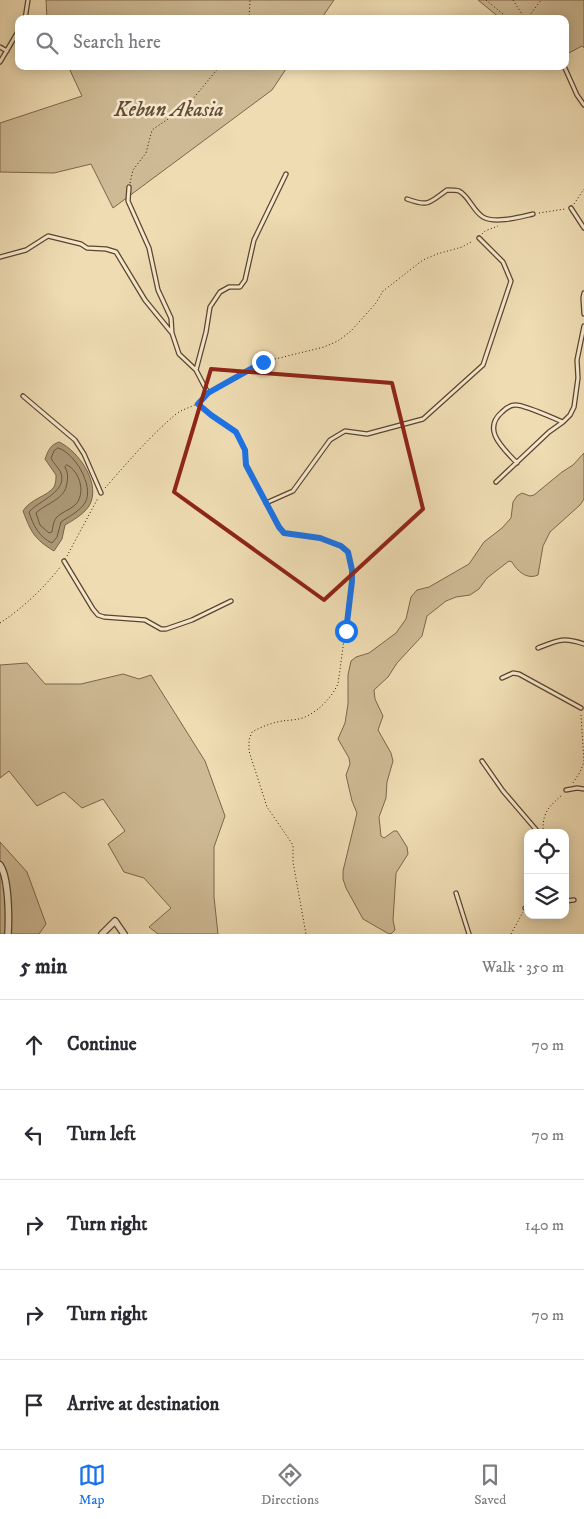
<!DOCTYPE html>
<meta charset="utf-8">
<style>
body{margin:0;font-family:"IM FELL DW Pica",serif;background:#f2f2f3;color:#2b2b33}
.controls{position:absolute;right:15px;bottom:15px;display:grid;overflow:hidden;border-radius:10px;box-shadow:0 2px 12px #0003}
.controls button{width:45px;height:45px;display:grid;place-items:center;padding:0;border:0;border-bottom:1px solid #e1e1e2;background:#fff;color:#2b2b33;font:25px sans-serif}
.stop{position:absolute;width:15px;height:15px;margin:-11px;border:4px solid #1a73e8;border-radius:50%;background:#fff}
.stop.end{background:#1a73e8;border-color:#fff;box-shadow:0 1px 5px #0008}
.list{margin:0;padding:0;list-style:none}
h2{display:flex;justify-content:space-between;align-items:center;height:65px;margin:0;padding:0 20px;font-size:21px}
h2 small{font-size:16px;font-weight:400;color:#7c7c81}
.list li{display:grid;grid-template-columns:32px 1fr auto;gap:15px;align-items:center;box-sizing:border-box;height:90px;padding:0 20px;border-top:1px solid #e1e1e2}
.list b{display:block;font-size:19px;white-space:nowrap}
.list em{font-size:16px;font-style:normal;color:#7c7c81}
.icon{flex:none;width:28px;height:28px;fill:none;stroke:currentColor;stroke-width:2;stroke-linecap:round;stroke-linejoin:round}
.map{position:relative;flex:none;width:584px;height:934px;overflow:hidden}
.search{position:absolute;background:#fff;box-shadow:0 2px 12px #0003;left:15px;right:15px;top:15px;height:55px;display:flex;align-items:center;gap:12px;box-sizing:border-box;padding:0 18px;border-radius:10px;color:#7c7c81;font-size:19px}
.sheet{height:515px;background:#fff}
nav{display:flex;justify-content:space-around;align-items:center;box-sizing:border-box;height:70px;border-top:1px solid #e1e1e2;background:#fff;font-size:14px;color:#7c7c81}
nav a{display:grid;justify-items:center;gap:2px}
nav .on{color:#1a73e8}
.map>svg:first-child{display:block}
</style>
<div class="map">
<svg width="584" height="934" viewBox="0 0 584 934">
<rect width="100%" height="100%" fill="#efdcb3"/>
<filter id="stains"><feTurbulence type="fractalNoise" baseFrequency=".004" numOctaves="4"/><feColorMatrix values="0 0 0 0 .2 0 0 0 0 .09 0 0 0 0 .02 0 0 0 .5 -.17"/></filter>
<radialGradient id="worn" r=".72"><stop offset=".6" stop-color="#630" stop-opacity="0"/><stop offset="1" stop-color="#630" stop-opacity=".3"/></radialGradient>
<path fill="#ceba95" stroke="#7c664a" d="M46 0H334L321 19H47Z
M478 0H584V48L582 46 565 55V19H501Z
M68 66H288L272 90 113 208 91 164 54 173 0 172V123L82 96Z
M584 453V499L580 505 550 532 543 546 538 575C527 580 517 571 512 562L509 561 487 578 479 589 470 595 456 597 446 601 427 616 422 636 397 663 388 677 374 690 375 699 383 716 378 730 391 753 393 761 387 782 386 798 379 817 381 836 384 838 394 831H397L407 847 408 854 396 873 393 920 395 930 392 933 389 934 363 919 346 888 343 879V871L357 813 352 801 346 775 350 764 349 758 338 739 345 723 348 704V675L351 661 356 657 369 653 396 633 406 619 411 597 417 590 429 587 469 564 484 542 502 528 511 518 513 502 517 496 522 493 530 496 534 495 562 472 573 465Z
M27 663 45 684H81L123 674 139 679 151 675 205 761 225 816 214 847V897L218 934H158L149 927 171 908 144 878 124 872 108 844 125 831 103 799 82 808 64 792 37 806 9 771 0 778V665Z
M0 842 27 872 46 924 39 934H0Z"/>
<path fill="#ac9876" stroke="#786347" d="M59 442C79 451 102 485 89 506 83 515 73 520 65 525L62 539 54 551C34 539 31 532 23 511 30 499 48 496 54 487 56 483 56 479 56 475L45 459C48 451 50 445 59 442Z"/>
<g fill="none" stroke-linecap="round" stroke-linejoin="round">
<path stroke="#6b563b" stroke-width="1" d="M58 448C74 452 95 486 85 503 79 512 69 516 61 522L57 537 52 543C39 537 33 525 29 512 38 501 70 491 60 471 58 467 53 463 51 458L54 451Z
M67 465C80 471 87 495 74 506 69 510 62 512 57 517 53 521 53 527 52 532L49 533 40 525 36 513C46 503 65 500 67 483 68 477 68 473 65 467Z"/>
<defs>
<path id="service" d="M25 19 28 0
M0 47 7 51
M0 62 19 30
M564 66 577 95 584 105
M129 187 128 201 149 248 158 290 171 318 172 333 179 354 196 370 208 393
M407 199C429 207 429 203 447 190 450 190 456 190 459 191 469 196 473 211 483 217 495 224 520 217 533 214
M571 208 584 228
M0 257 26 250 48 236 81 244 87 248 106 249 116 252 145 300 171 332
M584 293 583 298 584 314
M196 370 206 332 210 307 220 292 229 287H240L245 280 254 240 286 174
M23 396 75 440 84 454 101 493
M517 463C504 449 481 430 502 412 506 408 510 405 515 405 523 404 553 418 563 422
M496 482 549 432 563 422 570 415 574 407 578 378 577 360 584 326
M266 503 293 491 330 440 345 431 367 434 423 419 483 365 511 281 503 262 479 238
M64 561 93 609 98 615 104 617 145 620 161 629H166L192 620 231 601
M538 648C558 640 563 637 584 644
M502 678 513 673 519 674 581 708
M482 761 503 791 539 833
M566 790 577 788 584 789
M456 893 469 934
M565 901 574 900
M525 908 528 907"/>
<path id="minor" d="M0 865C9 878 9 918 8 934
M102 934 115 921 124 934"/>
</defs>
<use href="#service" stroke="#5b452d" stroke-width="5.5"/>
<use href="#minor" stroke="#5b452d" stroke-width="8"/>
<path stroke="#2a1300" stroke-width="1" stroke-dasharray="1 2.5" stroke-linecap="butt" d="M486 0 509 19
M513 0 525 19
M249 19 250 0
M527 19 541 0
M130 183 133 170 146 153 152 130 187 106 220 66
M574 204 584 189
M539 213 565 209
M482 234 485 231 498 226
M213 391 263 362 324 347 338 341 351 331 376 303 383 291 423 260 437 254 462 247 473 241
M199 405 211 415 236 432 245 450 246 465 263 498
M105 488C127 463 149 437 175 415 184 407 195 408 204 398
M268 508C272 515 276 526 283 531 288 535 296 534 302 535 337 540 351 542 352 581L338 684C331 698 320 710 305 717 299 720 289 720 282 721 271 723 261 727 252 732L249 740V751L267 807 293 845V862L306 934
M67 556 98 498
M0 623C23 608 44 588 61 566
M573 783 580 772 584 762 581 715
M543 829C543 811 550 806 562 795
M511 934 523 912"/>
<use href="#service" stroke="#f5e8ce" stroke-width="3"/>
<use href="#minor" stroke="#f5e8ce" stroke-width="5.5"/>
</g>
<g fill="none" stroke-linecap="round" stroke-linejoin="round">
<path stroke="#1a73e8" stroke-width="6" d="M263 362 208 393 198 404 211 415 236 432 245 450 246 465 279 527 284 533 320 538 341 546 348 552 352 570V581L346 631"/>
</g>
<path fill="none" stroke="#8f2418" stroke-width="4" stroke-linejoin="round" d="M211 369 392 383 423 509 324 600 174 492Z"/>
<g text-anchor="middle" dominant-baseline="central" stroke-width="5" stroke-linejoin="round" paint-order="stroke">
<g font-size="21" font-style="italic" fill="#634d34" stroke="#f5e8ce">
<text x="169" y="110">Kebun Akasia</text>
</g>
</g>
<rect width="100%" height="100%" filter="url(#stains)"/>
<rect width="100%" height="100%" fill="url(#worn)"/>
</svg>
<div class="controls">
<button><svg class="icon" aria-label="locate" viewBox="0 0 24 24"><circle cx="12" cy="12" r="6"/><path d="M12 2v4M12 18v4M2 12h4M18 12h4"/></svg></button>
<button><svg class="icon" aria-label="layers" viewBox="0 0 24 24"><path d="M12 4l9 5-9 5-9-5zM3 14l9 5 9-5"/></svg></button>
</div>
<div class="stop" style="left:346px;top:631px"></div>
<div class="stop end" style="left:263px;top:362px"></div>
<div class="search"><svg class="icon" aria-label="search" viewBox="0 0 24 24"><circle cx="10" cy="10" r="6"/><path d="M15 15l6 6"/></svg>Search here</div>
</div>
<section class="sheet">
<h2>5 min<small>Walk · 350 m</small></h2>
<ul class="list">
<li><svg class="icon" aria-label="ahead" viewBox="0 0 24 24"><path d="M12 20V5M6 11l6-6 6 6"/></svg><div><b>Continue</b></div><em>70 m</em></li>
<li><svg class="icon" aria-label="left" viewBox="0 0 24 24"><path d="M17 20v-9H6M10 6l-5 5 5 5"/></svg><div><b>Turn left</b></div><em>70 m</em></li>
<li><svg class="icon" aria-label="right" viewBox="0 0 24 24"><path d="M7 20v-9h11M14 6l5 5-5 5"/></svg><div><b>Turn right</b></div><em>140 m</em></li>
<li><svg class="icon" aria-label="right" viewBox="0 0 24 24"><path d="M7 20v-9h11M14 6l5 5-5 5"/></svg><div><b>Turn right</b></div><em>70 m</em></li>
<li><svg class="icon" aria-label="arrive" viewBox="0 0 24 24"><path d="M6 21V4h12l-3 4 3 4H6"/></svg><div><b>Arrive at destination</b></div></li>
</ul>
</section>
<nav>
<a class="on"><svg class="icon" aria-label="map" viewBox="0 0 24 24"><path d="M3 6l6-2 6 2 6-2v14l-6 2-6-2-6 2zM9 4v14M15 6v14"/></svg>Map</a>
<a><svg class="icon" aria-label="directions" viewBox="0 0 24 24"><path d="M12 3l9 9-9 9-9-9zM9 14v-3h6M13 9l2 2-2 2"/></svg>Directions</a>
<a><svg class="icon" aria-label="saved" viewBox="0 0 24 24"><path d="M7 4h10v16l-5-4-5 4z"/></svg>Saved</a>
</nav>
